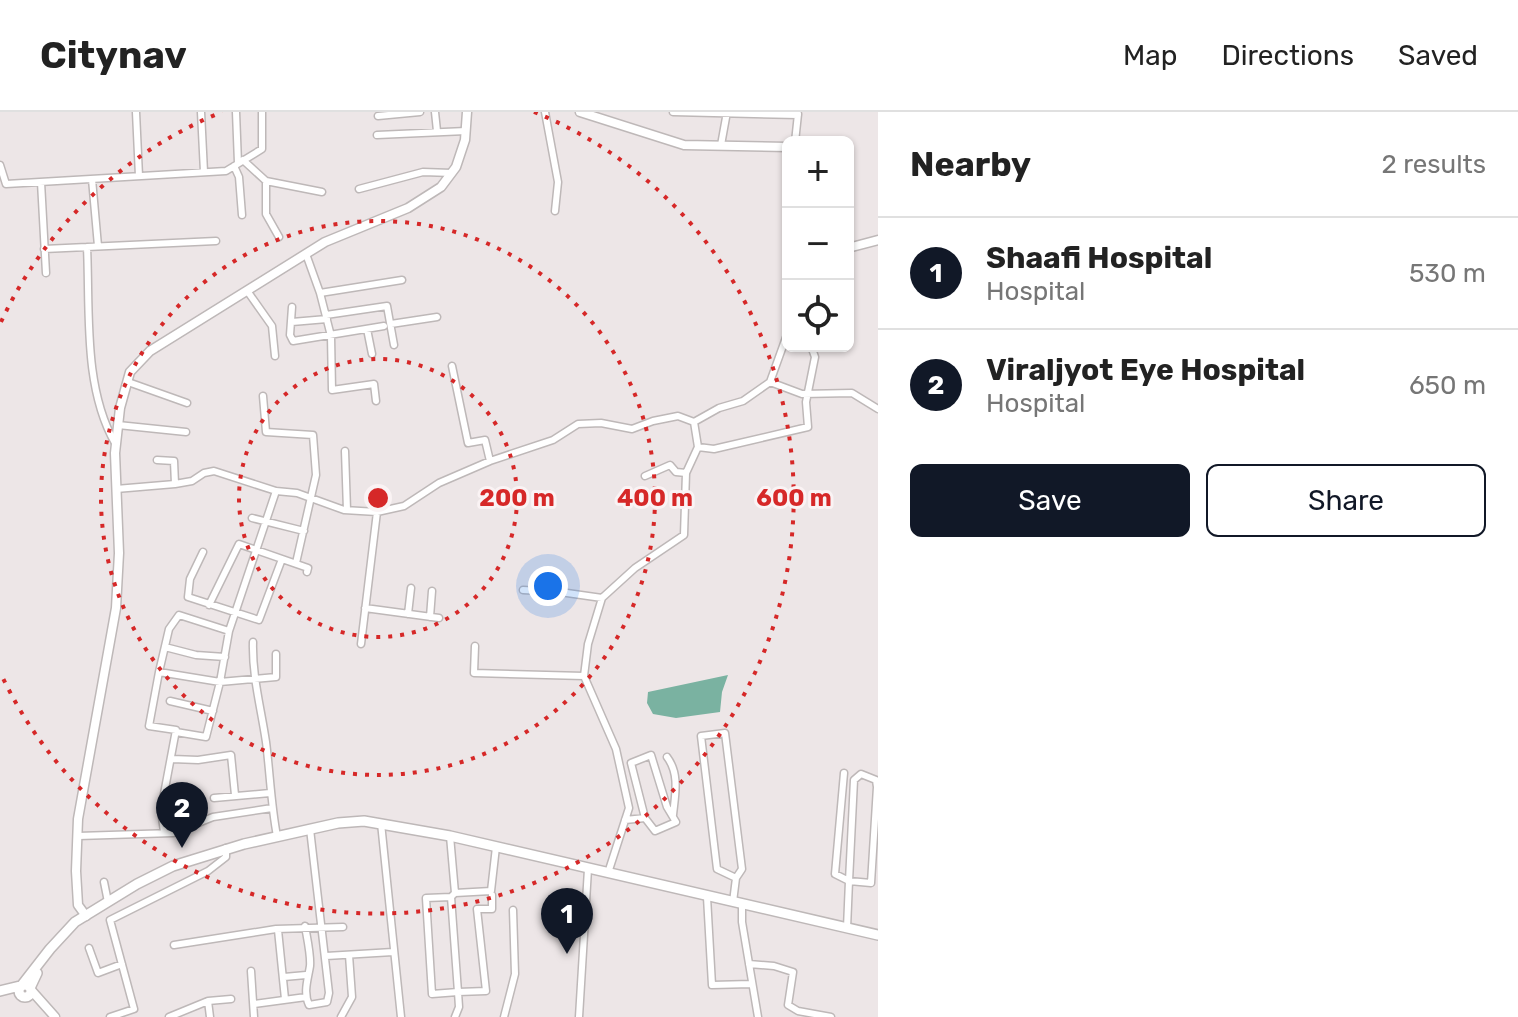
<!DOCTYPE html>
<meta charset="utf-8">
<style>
body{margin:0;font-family:Rubik,sans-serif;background:#f6f6f6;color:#222}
.controls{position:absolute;right:24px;top:24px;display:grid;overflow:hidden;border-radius:12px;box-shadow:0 2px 6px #0004}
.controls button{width:72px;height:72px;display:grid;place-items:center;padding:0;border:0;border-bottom:2px solid #e0e0e0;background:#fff;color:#222;font:40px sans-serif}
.you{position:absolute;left:548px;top:474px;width:28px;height:28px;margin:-20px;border:6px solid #fff;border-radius:50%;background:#1a73e8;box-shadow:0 0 0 12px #1a73e833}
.badge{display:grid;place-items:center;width:52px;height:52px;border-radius:50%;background:#111827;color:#fff;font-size:26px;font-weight:700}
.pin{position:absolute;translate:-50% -66px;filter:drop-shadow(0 2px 4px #0008)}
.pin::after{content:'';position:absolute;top:42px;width:28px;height:24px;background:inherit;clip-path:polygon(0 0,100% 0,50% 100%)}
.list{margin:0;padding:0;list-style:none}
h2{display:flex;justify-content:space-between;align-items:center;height:104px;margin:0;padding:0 32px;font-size:34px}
h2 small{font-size:26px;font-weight:400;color:#767676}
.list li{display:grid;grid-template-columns:52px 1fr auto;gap:24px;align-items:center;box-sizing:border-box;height:112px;padding:0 32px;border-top:2px solid #e0e0e0}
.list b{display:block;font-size:30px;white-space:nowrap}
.list p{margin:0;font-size:26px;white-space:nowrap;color:#767676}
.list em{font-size:26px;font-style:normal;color:#767676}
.actions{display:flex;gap:16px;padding:24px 32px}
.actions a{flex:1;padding:18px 0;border:2px solid #111827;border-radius:12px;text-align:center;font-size:28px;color:#111827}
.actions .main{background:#111827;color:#fff}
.icon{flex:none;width:44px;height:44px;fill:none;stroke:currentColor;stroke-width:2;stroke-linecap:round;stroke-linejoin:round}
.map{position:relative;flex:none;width:878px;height:905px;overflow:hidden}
header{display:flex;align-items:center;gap:48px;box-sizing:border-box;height:112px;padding:0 40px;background:#fff;border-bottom:2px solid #e0e0e0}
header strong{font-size:38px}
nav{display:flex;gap:44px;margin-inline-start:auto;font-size:28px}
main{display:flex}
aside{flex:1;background:#fff}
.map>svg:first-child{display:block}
</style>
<header>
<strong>Citynav</strong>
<nav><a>Map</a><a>Directions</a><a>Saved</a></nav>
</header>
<main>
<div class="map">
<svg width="878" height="905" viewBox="0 0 878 905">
<rect width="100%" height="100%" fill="#ede6e7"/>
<path fill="#7ab2a1" d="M728 563 722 580 720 600 676 606 653 602 647 591 648 580Z"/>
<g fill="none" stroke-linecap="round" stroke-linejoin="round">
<defs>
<path id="street" d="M136 0 139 64
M201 0 204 60
M236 0 238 51
M435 0 437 19
M545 0 558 70 555 99
M673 0 798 3
M378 4 420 0
M377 23 466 19
M795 30 798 2
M721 33 727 0
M243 48 266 69V102L279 125
M0 53 6 72 226 59 262 37V0
M234 54 239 65 242 103
M92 67 98 134
M266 69 322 80
M41 70 46 161
M359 77 423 60 452 61
M87 135C90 198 83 275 115 331
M44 137 216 129
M306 142 320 181 331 224 332 278 374 272 376 289
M248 180 272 214 275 244
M320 181 402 168
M292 195 290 223 293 229 384 214
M326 203 387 194 394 233
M292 210 327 207
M391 212 437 205
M367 217 372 242
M788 220 770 270 802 282 852 281 878 297
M452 254 468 331 485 328 490 349
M128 270 187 291
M263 284 266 320 313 323 316 363 296 451
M118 313 186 320
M698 335 714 337 808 315 806 290 815 245 811 234
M345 339 347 398
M157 348 174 349 175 372
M645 364 670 353 676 360 686 361
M116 377 175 372 192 369 204 361 214 359 276 379 297 381 344 398 377 400 404 394 439 371 490 349 553 328 578 312 601 311 632 317 653 309 678 304 694 310 719 296 743 289 770 270
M252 406 304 419
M203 440 190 467 188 485 259 508 282 447
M523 478 560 480 602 486
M209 493 239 432 308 456 307 460
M365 496 439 506
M408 502 411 476
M430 505 432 479
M229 519 179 503 169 517 159 560 220 570 276 565V542
M253 530C252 564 261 596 266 630 270 661 271 693 277 724
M361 532 377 400
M475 534 474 561 584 564
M165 535 196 543 225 545
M159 560 149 614 176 618 161 698 164 720
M170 589 213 599
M176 620 206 625 220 570 229 519 276 379
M667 645C680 662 675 683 673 703
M172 647 198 648 231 643 235 683
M844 661 835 762 849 769 854 668 861 662 876 668 877 675 871 771 849 769 847 816
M214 686 270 681
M625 708 645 706 655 719 676 710 667 695 651 643 631 651 645 706
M381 711 401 905
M78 724 173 721 213 705 272 696
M450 724 455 781
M608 761 629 696 616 637 584 564 588 532 602 486 635 456 684 423 686 361 698 335 694 310
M104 770 108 790
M451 785 426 786 432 882 458 880 451 785 455 781 491 779 496 735
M707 785 712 873 751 872
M733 790 736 766 742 757 725 621 701 624 717 757 736 766
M742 792V810L758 905
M305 814C307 826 311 843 310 854 308 867 303 880 309 893L327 890 329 881 310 717
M278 818 285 887
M174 833 276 817 343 815
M89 836 98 861 122 852
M326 844 393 840
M749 852 774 854 793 860 788 893 798 899 831 905
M251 859 254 905
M284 865 306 863
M208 889 210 905
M254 892 306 885
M110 905 134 897 110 808 208 759 226 745V736
M169 905 208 889 231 887
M341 905 352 885 349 843
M455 905 459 895 458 880 486 879 477 797H492V783
M504 905 515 862 513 798
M579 905 588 757"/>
<path id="secondary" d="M580 0 684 33 788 35
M848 136 878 128
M86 804 78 793 76 759 78 707 116 496 119 441 115 341 120 296 130 260 150 239 325 130 408 96 441 75 456 55 465 28 467 0
M31 878 55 905"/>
<path id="primary" d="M19 879a6 6 0 1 1 12 0a6 6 0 1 1-12 0Z
M22 873 50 837 75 810 137 772 173 754 244 732 338 711 364 709 450 724 878 823
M30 876 37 861
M0 879 20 874"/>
</defs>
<use href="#street" stroke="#beb8b8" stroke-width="9"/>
<use href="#secondary" stroke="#beb8b8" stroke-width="11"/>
<use href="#primary" stroke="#beb8b8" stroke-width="12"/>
<use href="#street" stroke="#fff" stroke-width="6"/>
<use href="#secondary" stroke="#fff" stroke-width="8"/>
<use href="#primary" stroke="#fff" stroke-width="9"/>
</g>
<g fill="none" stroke="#d62828" stroke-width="4" stroke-dasharray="4 8">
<circle cx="378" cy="386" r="139"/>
<circle cx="378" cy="386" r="277"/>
<path d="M1 210A416 416 0 0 1 222 0M534 0A416 416 0 1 1 1 562"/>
</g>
<circle cx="378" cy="386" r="12" fill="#d62828" stroke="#faf3f4" stroke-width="4"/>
<g font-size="24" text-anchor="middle" font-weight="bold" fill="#d62828" stroke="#faf3f4" stroke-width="6" stroke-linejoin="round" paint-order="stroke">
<text x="517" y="394">200 m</text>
<text x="655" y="394">400 m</text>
<text x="794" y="394">600 m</text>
</g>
</svg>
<div class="controls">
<button>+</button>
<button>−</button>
<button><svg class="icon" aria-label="locate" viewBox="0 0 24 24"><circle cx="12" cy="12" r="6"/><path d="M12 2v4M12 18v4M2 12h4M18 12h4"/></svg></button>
</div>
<div class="you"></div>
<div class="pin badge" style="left:567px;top:842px">1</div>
<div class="pin badge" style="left:182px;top:736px">2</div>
</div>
<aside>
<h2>Nearby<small>2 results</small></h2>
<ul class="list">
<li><span class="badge">1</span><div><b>Shaafi Hospital</b><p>Hospital</p></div><em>530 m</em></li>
<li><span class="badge">2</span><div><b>Viraljyot Eye Hospital</b><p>Hospital</p></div><em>650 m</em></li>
</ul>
<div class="actions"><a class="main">Save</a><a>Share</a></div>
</aside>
</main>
